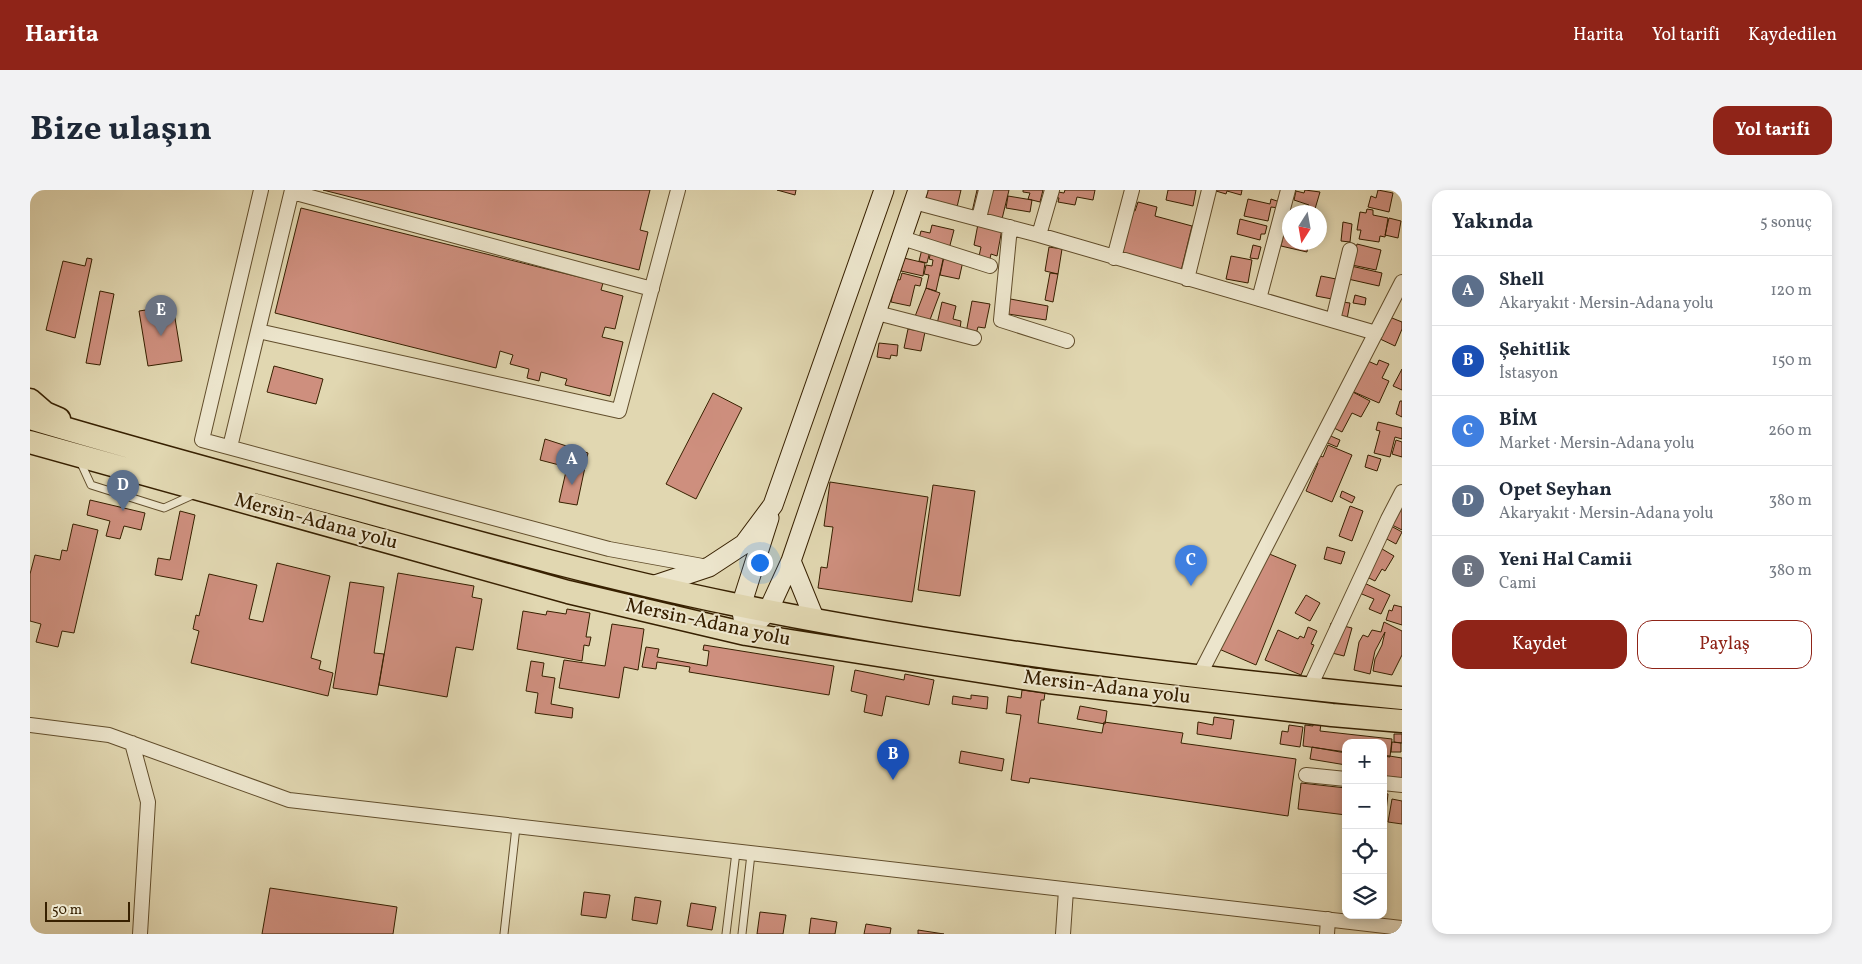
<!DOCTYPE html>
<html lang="tr">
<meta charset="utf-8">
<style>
body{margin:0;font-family:Vollkorn,serif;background:#f2f2f3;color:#1f2937}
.controls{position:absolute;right:15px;bottom:15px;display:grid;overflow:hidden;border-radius:10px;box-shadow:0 2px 8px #0003}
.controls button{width:45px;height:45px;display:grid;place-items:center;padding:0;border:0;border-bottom:1px solid #e0e1e3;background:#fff;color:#1f2937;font:25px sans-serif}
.compass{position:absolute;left:1252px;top:15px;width:45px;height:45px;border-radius:50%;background:#fff;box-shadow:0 2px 8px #0003;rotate:191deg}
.scale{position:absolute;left:15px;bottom:12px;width:85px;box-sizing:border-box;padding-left:5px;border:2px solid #372000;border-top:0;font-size:14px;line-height:18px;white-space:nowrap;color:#372000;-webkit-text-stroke:4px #ece5cc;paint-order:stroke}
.you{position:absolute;left:729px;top:372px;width:18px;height:18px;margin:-12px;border:4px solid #fff;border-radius:50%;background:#1a73e8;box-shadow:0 0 0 8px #1a73e833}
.badge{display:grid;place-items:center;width:32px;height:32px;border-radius:50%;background:#8f2418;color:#fff;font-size:16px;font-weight:700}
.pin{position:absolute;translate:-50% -41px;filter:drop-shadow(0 1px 2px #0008)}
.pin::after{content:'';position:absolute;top:26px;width:18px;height:15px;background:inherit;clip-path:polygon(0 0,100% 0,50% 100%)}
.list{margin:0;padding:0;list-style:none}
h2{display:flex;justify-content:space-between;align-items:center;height:65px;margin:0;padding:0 20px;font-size:21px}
h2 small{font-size:16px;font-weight:400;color:#747a83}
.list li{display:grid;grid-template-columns:32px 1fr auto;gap:15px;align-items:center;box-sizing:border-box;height:70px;padding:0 20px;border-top:1px solid #e0e1e3}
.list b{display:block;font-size:19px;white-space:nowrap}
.list p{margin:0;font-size:16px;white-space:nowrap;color:#747a83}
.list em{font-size:16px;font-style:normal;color:#747a83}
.actions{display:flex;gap:10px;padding:15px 20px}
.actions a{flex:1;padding:11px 0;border:1px solid #8f2418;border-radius:15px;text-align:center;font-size:18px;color:#8f2418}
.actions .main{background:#8f2418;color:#fff}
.icon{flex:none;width:28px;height:28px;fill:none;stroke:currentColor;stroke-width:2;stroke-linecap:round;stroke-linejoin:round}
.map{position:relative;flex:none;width:1372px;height:744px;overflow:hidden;border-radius:15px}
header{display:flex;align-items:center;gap:30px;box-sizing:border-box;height:70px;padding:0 25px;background:#8f2418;color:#fff}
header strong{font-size:24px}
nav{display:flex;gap:28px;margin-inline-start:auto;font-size:18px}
.intro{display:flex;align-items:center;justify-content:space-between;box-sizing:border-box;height:120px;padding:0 30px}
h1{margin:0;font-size:35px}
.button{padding:12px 22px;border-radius:15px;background:#8f2418;color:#fff;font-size:18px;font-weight:700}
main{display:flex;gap:30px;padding:0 30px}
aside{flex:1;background:#fff;border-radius:15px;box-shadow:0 2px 8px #0003}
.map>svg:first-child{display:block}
</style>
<header>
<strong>Harita</strong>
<nav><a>Harita</a><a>Yol tarifi</a><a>Kaydedilen</a></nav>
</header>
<div class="intro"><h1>Bize ulaşın</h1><a class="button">Yol tarifi</a></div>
<main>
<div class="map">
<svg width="1372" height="744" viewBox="0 0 1372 744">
<rect width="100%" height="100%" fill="#e1d7b1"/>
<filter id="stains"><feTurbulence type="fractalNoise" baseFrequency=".004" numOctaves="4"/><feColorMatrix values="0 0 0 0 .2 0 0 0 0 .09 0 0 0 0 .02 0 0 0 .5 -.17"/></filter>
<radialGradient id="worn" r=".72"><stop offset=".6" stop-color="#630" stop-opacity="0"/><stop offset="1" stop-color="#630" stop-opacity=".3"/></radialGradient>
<path fill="#ce8f7e" stroke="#372000" d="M293 0H620L610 40 618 42 609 80Z
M747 0H766L765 5Z
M891 0H931L927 17 889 8Z
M947 0H979L972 29 942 22Z
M993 0H1013L1010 12 998 9 1000 3 993 2Z
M1035 0H1065L1063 10 1047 7 1045 15 1028 12 1029 8 1021 6 1022 1 1034 3Z
M1138 0H1166L1163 16 1136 10Z
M1186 0H1212L1211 5 1197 1 1196 4 1186 1Z
M1275 0 1290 2 1285 19 1278 17 1279 15 1264 10 1266 1 1274 3Z
M1348 0 1363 3 1359 22 1338 17 1341 6 1346 8Z
M978 6 1002 10 1000 22 976 18Z
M1218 9 1240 14 1241 9 1250 12 1249 18 1241 17 1238 31 1214 26Z
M1108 12 1127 17 1125 26 1162 36 1151 81 1087 65 1098 19 1105 21Z
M1268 17 1289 22H1267Z
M271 18 573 93 571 100 593 106 585 139 575 137 572 147 593 152 580 206 535 195 537 189 511 182 509 191 497 188 499 179 480 174 483 165 470 161 466 178 245 123Z
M1337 19 1343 20V25L1358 28 1355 47 1350 46 1349 52 1329 49 1331 40H1327L1330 22 1336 23Z
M1359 28 1371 31 1368 48 1355 45Z
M1210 29 1237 36 1235 44H1231L1230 50 1207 44Z
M1313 32 1322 34 1320 52 1311 51Z
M948 34 972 39 967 66 961 64 959 73 948 71 951 57 944 55Z
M902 35 924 40 919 59 888 52 891 41 900 43Z
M1255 38 1260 39V52H1283L1282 56 1278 55 1277 62 1251 56Z
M1327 54 1351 60 1346 80 1322 75Z
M1223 55 1231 57 1228 69 1220 68Z
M1019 57 1032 59 1028 84 1015 81Z
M892 59 900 61 897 73 889 71Z
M901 62 914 65 906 101 896 98 899 85 894 84 896 75 902 76 903 70 899 69Z
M1201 66 1222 70 1218 93 1196 89Z
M914 67 933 71 929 89 910 85Z
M57 68 62 69 45 148 16 140 33 71 55 76Z
M874 68 895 73 893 86 871 81Z
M1321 76 1352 83 1349 96 1318 89Z
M872 83 892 88 890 96 885 95 880 116 861 112 866 89 870 90Z
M1020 83 1028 84 1023 112 1015 110Z
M1291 86 1306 89 1302 109 1286 106Z
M896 98 910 103 898 135 884 129Z
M70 101 84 104 70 175 56 173Z
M1325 105 1336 108 1335 115 1323 113Z
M975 108 1018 116 1016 130 972 123Z
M942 111 960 114 955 138 948 137 946 144 936 143Z
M912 112 926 116 923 129 931 131 930 139 907 134Z
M1312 112 1320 113 1317 129 1309 128Z
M143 116 152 171 118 176 109 121Z
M1357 126 1372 132V139L1365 156 1348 148Z
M878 139 895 142 891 161 874 158Z
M849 153 868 155 867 166 861 165 860 169 847 167Z
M1331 168 1347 175 1349 170 1359 174 1352 188 1359 191 1349 213 1317 199Z
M244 176 293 189 286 214 237 202Z
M1372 179V200L1363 196Z
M1319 200 1340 211 1331 227 1322 223 1312 242 1300 236Z
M683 203 712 218 666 309 636 294Z
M1370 211H1372V227L1366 224Z
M1348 232 1372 238V249L1365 247 1360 267 1344 263 1350 241 1346 240Z
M1296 244 1310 250 1307 257 1293 251Z
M515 249 558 263 547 315 529 312 537 277 510 270Z
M1366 250 1372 252V267L1362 264Z
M1298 255 1322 265 1302 312 1276 301 1288 273 1285 272 1288 265 1293 267Z
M1338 265 1351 269 1347 281 1335 277Z
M800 292 898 307 882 412 788 398 791 377 797 378 803 337 794 336Z
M903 295 945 301 930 406 888 400Z
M1312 301 1325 307 1322 313 1310 307Z
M1372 308V340L1360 334Z
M60 310 115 323 111 340 94 336 90 349 76 346 80 331 57 325Z
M1320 316 1333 321 1322 351 1309 346Z
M150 321 165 325 152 390 125 385 128 368 140 370Z
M43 334 68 340 44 443 32 441 28 457 6 452 11 434 0 431V384L5 365 30 370 32 360 37 361Z
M1361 336 1372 342 1366 354 1355 348Z
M1342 353 1364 366 1355 381 1352 379 1345 391 1333 385Z
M1297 357 1315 362 1311 374 1294 369Z
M1237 363 1266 375 1226 475 1189 459Z
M247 373 300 386 281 468 291 471 289 479 303 483 298 506 161 473 169 441 163 439 166 425 169 426 179 384 227 395 219 429 233 432Z
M368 383 444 396 442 407 452 409 443 460 426 457 417 507 349 495Z
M320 392 354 397 344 463 354 464 347 505 303 498Z
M1332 392 1360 405 1351 424 1339 419 1344 409 1327 402Z
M1276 405 1290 413 1280 431 1265 423Z
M1364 415 1372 417V435L1356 430 1359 420 1362 421Z
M537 419 560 423 556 447H561L559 456 554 455 552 471 487 459 493 421 516 425 517 421 536 424Z
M1354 432 1372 441V465L1362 485 1343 481 1345 469 1352 455 1355 442 1345 461 1340 484 1324 480 1329 452 1333 445 1338 447 1342 440 1351 442Z
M1301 433 1322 438 1314 466 1302 463 1296 452Z
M582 434 614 439 608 480 594 477 589 508 529 498 534 470 575 476Z
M1278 437 1287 441 1281 454 1284 455 1271 485 1235 470 1248 440 1268 449 1270 446 1274 448Z
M674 455 804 476 799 505 659 482 660 477 627 472 626 479 612 477 616 457 629 459 627 467 677 476 679 461 673 460Z
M501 471 514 473 512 486 525 488 521 514 543 518 542 528 505 523 508 503 496 501Z
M825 480 874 490 875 484 904 490 899 515 856 506 852 526 834 522 837 505 821 501Z
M992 500 1015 503 1014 510H1011L1008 533 1072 543 1074 532 1153 543 1151 553 1266 569 1258 626 1000 588 999 593 981 590 991 525 976 523 978 506 991 508Z
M941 505 958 507 957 519 922 514 923 506 941 509Z
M1050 516 1077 521 1075 534 1047 529Z
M1184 527 1204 530 1201 549 1167 544 1168 532 1183 535Z
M1283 533 1291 534 1290 541 1362 549 1360 567 1353 566V553H1316V562L1273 556 1275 535 1283 536Z
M1259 535 1273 537 1270 557 1250 554 1252 541 1258 542Z
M1364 544H1372V553L1364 552Z
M1362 552 1371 553V562H1361Z
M1282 557 1316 563V575L1280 569Z
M931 561 974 569 972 581 929 573Z
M1353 565 1372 568V588L1353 586Z
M1271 593 1316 598V625L1268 619Z
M1353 603 1358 604 1355 630H1353Z
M1362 609 1372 611V634L1358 632Z
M240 698 367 717 363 744H232Z
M554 702 580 705 576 728 551 725Z
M605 707 631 711 627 734 602 730Z
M661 713 686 717 682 740 657 736Z
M730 722 756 725 753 744H727Z
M781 728 807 732 805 744H779Z
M836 734 861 738 860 744H834Z
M888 740 914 744H888Z"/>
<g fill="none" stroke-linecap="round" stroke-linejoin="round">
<defs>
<path id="service" d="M50 271 61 295 134 318 165 304
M474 744 486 637
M696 744 706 662
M712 744 721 664"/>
<path id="minor" d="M231 0 172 250 579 359 678 377
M262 2 622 99
M884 12 1009 45 1346 143
M949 28 956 0
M980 37 971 130 1037 151
M1009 45 1022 0
M872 48 960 76
M1084 68 1102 0
M1157 89 1179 0
M1229 109 1258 0
M847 123 944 148
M1303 130 1320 60
M228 141 589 221 648 0
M200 257 262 0
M1169 486 1372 92
M1279 499 1358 329 1372 302
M0 535 79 545 259 610 1372 738
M102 553 118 612 110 744
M1276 585 1316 589
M1353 593 1372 595
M1033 744 1036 700
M1297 744 1298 729"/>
<path id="secondary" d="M622 396 679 377 714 354 743 315 854 0
M785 430 761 371 888 0
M716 444 711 416 739 328
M716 444 738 421 761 371"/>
<path id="trunk" d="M0 210 15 223 29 229
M0 228C113 262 226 292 340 323 460 356 580 389 702 414 923 459 1147 486 1372 508
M0 252 538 402 716 444 1019 492 1302 525 1372 531"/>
</defs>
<use href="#service" stroke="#624e2c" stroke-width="9"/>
<use href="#minor" stroke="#624e2c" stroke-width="16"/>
<use href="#secondary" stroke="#372000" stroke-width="21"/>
<use href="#trunk" stroke="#372000" stroke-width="25"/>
<use href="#service" stroke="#ece5cc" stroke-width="7"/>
<use href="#minor" stroke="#ece5cc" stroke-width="14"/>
<use href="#secondary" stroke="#ece5cc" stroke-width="19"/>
<use href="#trunk" stroke="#e1d7b1" stroke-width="22"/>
</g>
<g text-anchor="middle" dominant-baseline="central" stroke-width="4" stroke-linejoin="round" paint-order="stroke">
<g font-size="20" fill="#372000" stroke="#ece5cc">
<text transform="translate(286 332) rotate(15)">Mersin-Adana yolu</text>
<text transform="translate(678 433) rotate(12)">Mersin-Adana yolu</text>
<text transform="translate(1077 498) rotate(7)">Mersin-Adana yolu</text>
</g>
</g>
<rect width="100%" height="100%" filter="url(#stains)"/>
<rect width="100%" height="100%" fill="url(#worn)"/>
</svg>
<div class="controls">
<button>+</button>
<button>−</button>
<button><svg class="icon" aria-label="locate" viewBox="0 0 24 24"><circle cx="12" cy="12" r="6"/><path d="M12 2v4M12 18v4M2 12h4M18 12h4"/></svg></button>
<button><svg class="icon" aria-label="layers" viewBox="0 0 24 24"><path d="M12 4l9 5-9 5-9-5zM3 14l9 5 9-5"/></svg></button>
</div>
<svg class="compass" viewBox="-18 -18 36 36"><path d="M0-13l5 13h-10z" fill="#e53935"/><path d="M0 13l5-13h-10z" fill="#747a83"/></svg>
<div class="scale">50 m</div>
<div class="you"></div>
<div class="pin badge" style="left:542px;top:295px;background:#5c6f8a">A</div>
<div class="pin badge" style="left:863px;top:590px;background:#1a4fb4">B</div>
<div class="pin badge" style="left:1161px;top:396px;background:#3f7fe0">C</div>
<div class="pin badge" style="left:93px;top:321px;background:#5c6f8a">D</div>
<div class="pin badge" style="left:131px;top:146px;background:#6b7280">E</div>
</div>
<aside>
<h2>Yakında<small>5 sonuç</small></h2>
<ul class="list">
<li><span class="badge" style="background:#5c6f8a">A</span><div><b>Shell</b><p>Akaryakıt · Mersin-Adana yolu</p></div><em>120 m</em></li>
<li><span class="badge" style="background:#1a4fb4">B</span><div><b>Şehitlik</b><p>İstasyon</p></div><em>150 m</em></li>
<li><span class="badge" style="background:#3f7fe0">C</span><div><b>BİM</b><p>Market · Mersin-Adana yolu</p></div><em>260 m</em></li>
<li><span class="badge" style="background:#5c6f8a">D</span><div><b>Opet Seyhan</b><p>Akaryakıt · Mersin-Adana yolu</p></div><em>380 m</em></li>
<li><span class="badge" style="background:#6b7280">E</span><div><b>Yeni Hal Camii</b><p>Cami</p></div><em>380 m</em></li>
</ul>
<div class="actions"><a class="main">Kaydet</a><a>Paylaş</a></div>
</aside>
</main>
